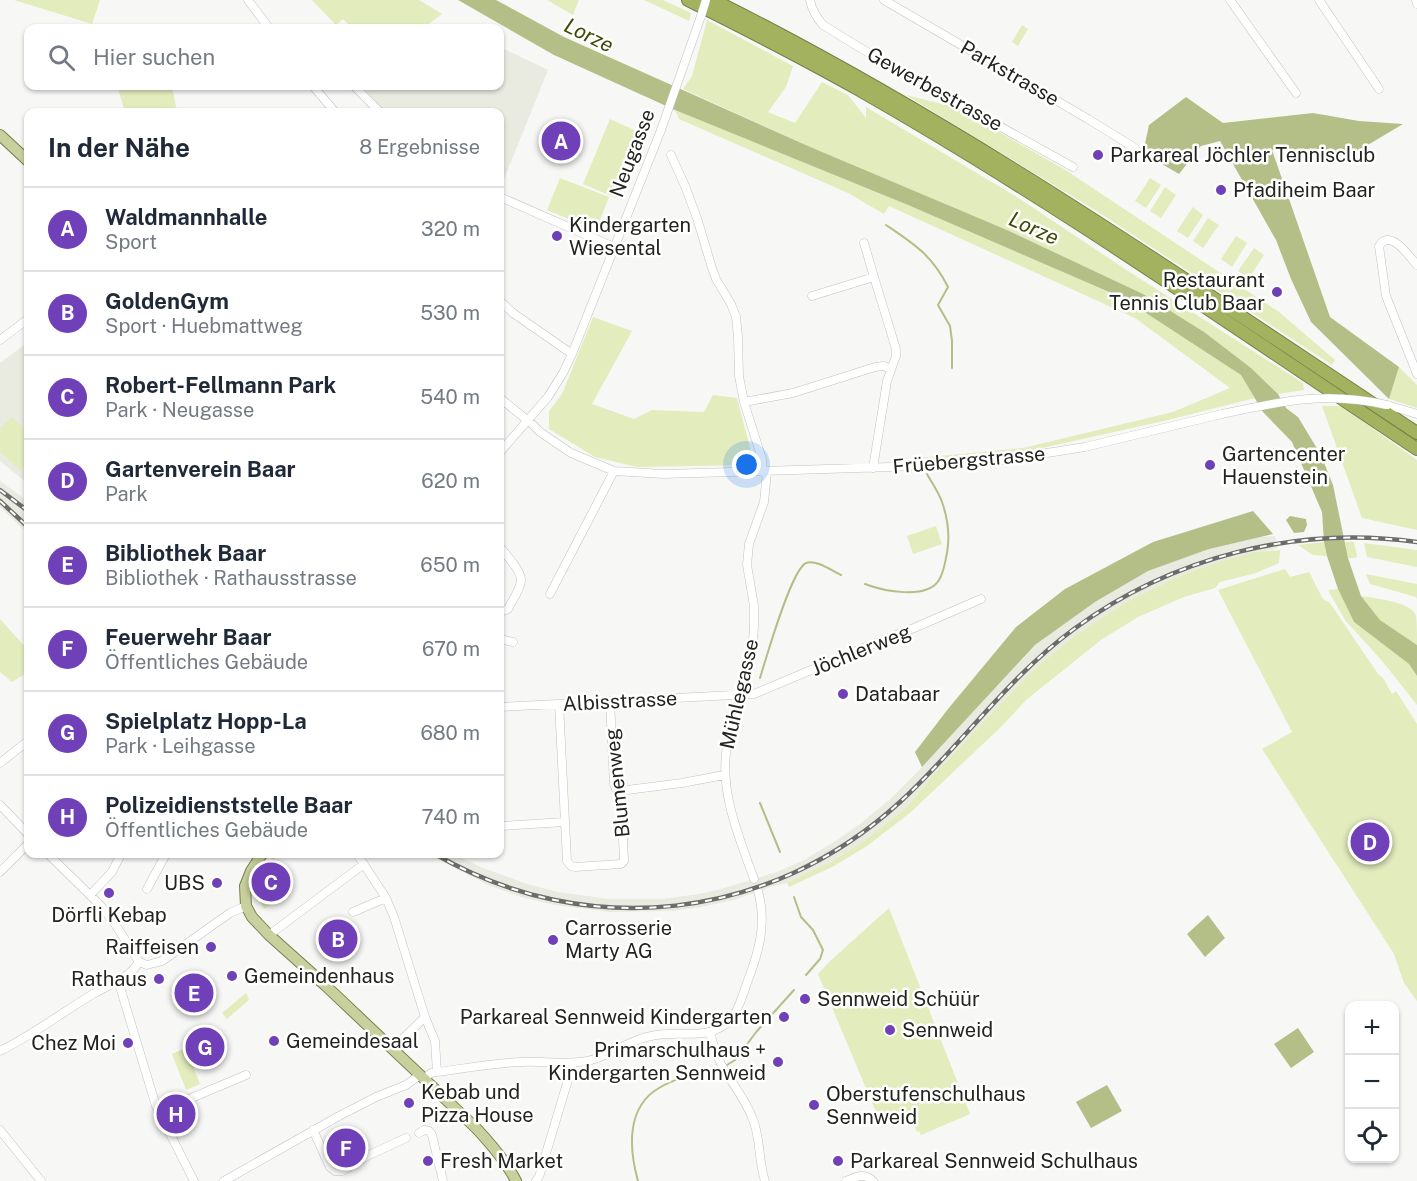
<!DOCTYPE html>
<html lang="de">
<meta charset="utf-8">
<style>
body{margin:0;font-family:"Public Sans",sans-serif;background:#f2f2f3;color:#1f2937}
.controls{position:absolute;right:18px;bottom:18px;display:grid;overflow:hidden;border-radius:12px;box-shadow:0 2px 4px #0004}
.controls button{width:54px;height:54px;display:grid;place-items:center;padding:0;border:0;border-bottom:2px solid #e0e1e3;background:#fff;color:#1f2937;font:30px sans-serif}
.you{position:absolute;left:747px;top:465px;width:21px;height:21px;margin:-15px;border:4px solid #fff;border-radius:50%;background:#1a73e8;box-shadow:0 0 0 9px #1a73e833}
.badge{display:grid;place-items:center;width:39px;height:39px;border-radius:50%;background:#6f40b8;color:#fff;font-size:20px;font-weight:700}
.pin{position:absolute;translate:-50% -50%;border:3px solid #fff;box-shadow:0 2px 6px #0006}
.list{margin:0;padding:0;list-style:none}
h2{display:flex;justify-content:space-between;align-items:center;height:78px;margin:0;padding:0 24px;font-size:26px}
h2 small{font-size:20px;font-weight:400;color:#747a83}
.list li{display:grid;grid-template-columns:39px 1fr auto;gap:18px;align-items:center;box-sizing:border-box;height:84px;padding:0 24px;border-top:2px solid #e0e1e3}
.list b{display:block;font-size:22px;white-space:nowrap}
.list p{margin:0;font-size:20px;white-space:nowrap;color:#747a83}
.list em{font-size:20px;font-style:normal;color:#747a83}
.icon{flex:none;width:33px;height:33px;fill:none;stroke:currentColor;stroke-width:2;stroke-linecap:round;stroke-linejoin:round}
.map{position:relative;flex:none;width:1417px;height:1181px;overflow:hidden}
.search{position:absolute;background:#fff;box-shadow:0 2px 4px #0004;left:24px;top:24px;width:480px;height:66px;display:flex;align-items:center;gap:15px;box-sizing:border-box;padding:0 21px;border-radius:12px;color:#747a83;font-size:22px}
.panel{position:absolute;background:#fff;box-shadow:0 2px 4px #0004;left:24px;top:108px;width:480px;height:750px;border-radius:12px}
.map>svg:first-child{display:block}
</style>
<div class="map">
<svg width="1417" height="1181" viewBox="0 0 1417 1181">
<rect width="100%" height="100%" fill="#f7f8f5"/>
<path fill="#e9ebe1" d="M500 47 548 70 500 189V112H386L372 98 363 86H500Z
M28 342V484L0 461V363Z
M0 481 28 501V534L0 507Z
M1275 536 1278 548 1218 562 1177 577 1128 601 1077 634 1035 668 937 771 905 809 865 840 832 861 787 883 777 885 734 900 701 907 673 911 610 912 555 905 521 897 490 886 428 854H453L483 868 527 884 558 892 609 899H662L699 894 721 889 777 872 804 860 837 840 860 824 889 800 922 767 1035 645 1095 602 1148 571 1209 549 1250 538Z"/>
<path fill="#e2ecbd" d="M14 0H100L92 24Z
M312 0H419L442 14 423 28H352L343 19 336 25Z
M547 0H579L573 15Z
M644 0H663L691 13 689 21Z
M707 20 793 66 786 87 768 112 795 123 822 82 848 95 866 118V107L1017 197 1125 269 1303 383 1304 390 1278 394 1251 368 1143 294 1007 230 808 146 683 89 692 76Z
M1022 25 1028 29 1018 46 1012 42Z
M117 86H172L177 112H125Z
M906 95 955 107 1064 169 1279 312 1335 360 1332 365 1095 210Z
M675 110 908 205 1123 298 1241 375 1255 398 1168 420 1024 452 953 459 919 458 1023 448 1173 412 1230 388 1135 318 889 206 884 214 848 193 679 119Z
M610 119 643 134 616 198 583 184Z
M560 178 609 197 596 230 547 210Z
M1150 178 1161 185 1146 208 1135 201Z
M1165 187 1176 195 1161 218 1150 211Z
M1193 207 1203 215 1188 238 1177 231Z
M1208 218 1219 225 1203 248 1193 241Z
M1236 236 1247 243 1232 267 1221 259Z
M1254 248 1264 255 1249 278 1238 271Z
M593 317 632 331 592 404 634 419 652 410 704 412 713 395 737 398 752 455 748 465 637 467 595 457 549 429V411L562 394Z
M1399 367 1417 385V408L1389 399Z
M1322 406H1341L1417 460V530L1362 518Z
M12 417 28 433V460L20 470 0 452V428Z
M936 526 942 544 913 554 907 536Z
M1324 542 1327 556 1313 555 1298 545Z
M1345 542H1354L1357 556 1355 558H1348Z
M1364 543 1417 550V567L1367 557Z
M1280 550 1279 563 1256 573 1220 582 1215 588 1184 597 1138 617 1101 640 1026 700 1002 726 911 812 867 846 834 866 789 887 787 883 832 861 865 840 905 809 937 771 1035 668 1077 634 1128 601 1177 577 1218 562 1256 552Z
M1285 569 1290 577 1309 572 1323 599 1330 603 1378 674 1383 678 1392 694 1396 691 1417 724V1001L1404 983 1394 954 1262 749 1292 732 1218 590Z
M1366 574 1417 584V599L1416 597 1370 584Z
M1338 589 1354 622 1409 664 1417 676V705L1383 662 1345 620 1328 590Z
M1361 596C1374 598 1411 602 1416 615 1417 623 1417 636 1417 645L1380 620Z
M0 619 28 650V672L12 682 0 672Z
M273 857 291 876 283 884 288 892 264 909C252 887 256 875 273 857Z
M889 908 970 1114 921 1135 919 1131 917 1132 909 1112 881 1124 818 974 829 962Z
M246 993 249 1000 227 1019 222 1013Z
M186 1048 200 1084 186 1090 172 1054Z"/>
<path fill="#b4bf87" d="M1186 97 1223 123 1313 113 1359 121 1403 124 1346 158 1320 149 1272 150 1330 317 1399 367 1389 399 1311 322 1291 279 1276 240 1220 141 1201 146 1179 174 1143 153 1149 125Z
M1253 511 1273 534 1209 549 1148 571 1095 602 1035 645 922 767 915 752 948 709 1016 627 1065 589 1153 542Z
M1208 915 1225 938 1205 957 1187 934Z
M1298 1028 1314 1052 1291 1068 1274 1044Z
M1107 1085 1122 1111 1091 1128 1076 1102Z"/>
<path fill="#b4be87" d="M458 0H496L564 37 808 146 1007 230 1143 294 1204 332 1251 368 1278 394 1286 408 1298 417 1321 455 1333 485 1348 558 1361 596 1380 620 1417 645V676L1409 664 1354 622 1338 589 1327 556 1324 542 1322 512 1292 442 1263 412 1241 375 1123 298 908 205 675 110 554 55Z
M1290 516 1306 519 1307 525 1304 532 1294 533 1286 520Z"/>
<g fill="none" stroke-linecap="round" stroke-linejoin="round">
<path stroke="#b4be87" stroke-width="2" d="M886 225C914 244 932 255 948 287L938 305 950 326 952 341V368
M865 584C883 591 927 600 939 580 944 572 945 562 947 553 950 536 948 519 942 502 939 493 932 483 927 474
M760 678C766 659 791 570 806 563 816 559 832 571 841 575
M760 803 780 852
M794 897 801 917 813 930 823 950 820 959 806 975
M727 1065 735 1060 757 1031 794 990
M638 1181C629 1149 626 1107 659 1088 675 1078 698 1073 717 1068"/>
<defs>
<path id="minor" d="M248 0 269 28
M810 0C812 10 816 17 823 25L880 60 1073 167
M884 0 1088 119 1135 148
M1230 0 1296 93
M1319 0 1379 89
M1416 0 1417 4
M313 86 335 112
M354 86 380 112
M671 155 685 186 697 218 712 268 716 279 731 304 736 317 738 337 739 376 744 402 762 459 763 472
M500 197 614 247
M864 243 874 277
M1417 265C1408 255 1390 228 1379 246L1386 296 1417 374
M812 296 874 277 896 349V356L887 381 873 468
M500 301 513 313 572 354
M0 340 28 319
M500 398 532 424 540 432 571 453 614 471 664 474 922 466 996 461 1085 447 1222 414
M744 402 793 393 875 367 884 366 891 369
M1387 405 1417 414
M500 452 548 397 563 373 572 354 661 130 701 16
M500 547C506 555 522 571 521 581 520 590 512 601 508 609L503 611 500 610
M550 594 614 471
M500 639 513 642
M559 704 567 861 571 866 575 867 621 864 624 861 621 792 616 789 614 784 610 701
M500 707 754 694 873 644 914 628 981 599
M0 763 28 741
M621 792 627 790 682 783 724 775
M0 805 28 834
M500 826 565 822
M48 854 101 906 115 924 139 962
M357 854 386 898 394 917 425 1017 435 1041 437 1072
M0 872 28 844
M754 879C739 837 719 791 727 746L752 653 754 627V606L747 565 749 544 764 502 767 472
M147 889 166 854
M90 895 112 872 121 854
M353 912 386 898
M269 935 364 864
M139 962 147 965 162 961 230 913 246 906
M120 980V987L156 1106 194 1181
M710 1033C713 1043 716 1054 721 1064 731 1082 744 1097 752 1117 761 1137 758 1160 765 1181
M392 1049 425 1017
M0 1051C33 1035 61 1013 93 994 108 985 130 978 139 962
M424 1079 431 1073C461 1069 491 1063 522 1062 543 1061 566 1065 587 1061 610 1057 628 1040 651 1036 681 1029 709 1043 733 1018 739 1007 743 995 747 983 759 952 767 924 758 891
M158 1112 246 1075
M0 1130 41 1181
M313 1130 330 1167 335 1171H342L369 1155 406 1138
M419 1133 424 1130 429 1131 432 1135 443 1181
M224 1181 339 1116 376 1097 406 1085 420 1075
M536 1181 539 1177 573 1063
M846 1181C856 1177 864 1172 873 1181"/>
<path id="major" d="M0 135 28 161
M262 854 251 871 245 886 246 906 252 917 269 935 326 986 476 1128C491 1144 506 1161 516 1181"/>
<path id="highway" d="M688 0C744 28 801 57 856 88 1050 198 1232 326 1417 449
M713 0C960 123 1187 281 1417 433"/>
</defs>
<use href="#minor" stroke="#c1c2bf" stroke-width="9"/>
<use href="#major" stroke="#768049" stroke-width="12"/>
<use href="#highway" stroke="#768049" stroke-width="14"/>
<use href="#minor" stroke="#fff" stroke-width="8"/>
<use href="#major" stroke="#c8d19e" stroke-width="10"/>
<use href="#highway" stroke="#a3b25e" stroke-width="12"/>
<defs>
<path id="rail" d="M0 490 28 511
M0 501 28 527
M435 854C587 942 770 921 900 802 960 747 1007 678 1074 629 1172 557 1297 525 1417 542"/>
</defs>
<use href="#rail" stroke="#6c6d6b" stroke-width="4.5"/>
<use href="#rail" stroke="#fffffe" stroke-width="2" stroke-dasharray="7" stroke-linecap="butt"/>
<defs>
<path id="minor-bridge" d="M701 16 706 0
M1222 414C1282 401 1326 391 1387 405"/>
</defs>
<use href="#minor-bridge" stroke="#c1c2bf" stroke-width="9" stroke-linecap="butt"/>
<use href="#minor-bridge" stroke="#fff" stroke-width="8"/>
</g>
<g fill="#6f40b8" stroke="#fffffe" stroke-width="2">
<circle cx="1098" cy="155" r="6"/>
<circle cx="1221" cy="190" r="6"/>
<circle cx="557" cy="236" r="6"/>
<circle cx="1277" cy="292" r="6"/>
<circle cx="1210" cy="465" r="6"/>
<circle cx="843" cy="694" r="6"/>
<circle cx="217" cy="883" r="6"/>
<circle cx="109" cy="893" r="6"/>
<circle cx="553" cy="940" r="6"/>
<circle cx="211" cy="947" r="6"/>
<circle cx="232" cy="976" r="6"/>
<circle cx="159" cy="979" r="6"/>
<circle cx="805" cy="999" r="6"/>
<circle cx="784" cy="1017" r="6"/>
<circle cx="890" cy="1030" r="6"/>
<circle cx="274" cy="1041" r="6"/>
<circle cx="128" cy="1043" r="6"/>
<circle cx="778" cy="1062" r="6"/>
<circle cx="409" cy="1103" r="6"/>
<circle cx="814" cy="1105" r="6"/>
<circle cx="428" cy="1161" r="6"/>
<circle cx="838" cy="1161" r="6"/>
</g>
<g text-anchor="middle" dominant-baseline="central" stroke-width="5" stroke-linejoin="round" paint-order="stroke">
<g font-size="20" fill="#232422" stroke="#fffffe">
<text transform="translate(1010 73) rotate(30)">Parkstrasse</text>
<text transform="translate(935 89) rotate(29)">Gewerbestrasse</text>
<text transform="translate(632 153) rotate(-69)">Neugasse</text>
<text transform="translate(969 460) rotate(-5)">Früebergstrasse</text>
<text transform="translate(861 650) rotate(-22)">Jöchlerweg</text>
<text transform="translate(739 694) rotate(-77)">Mühlegasse</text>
<text transform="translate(620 701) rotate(-3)">Albisstrasse</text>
<text transform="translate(617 783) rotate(-96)">Blumenweg</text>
</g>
<g font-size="20" fill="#232422" stroke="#fffffe" text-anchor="start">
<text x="1110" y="155">Parkareal Jöchler Tennisclub</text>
<text x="1233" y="190">Pfadiheim Baar</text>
<text x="569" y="225">Kindergarten<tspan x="569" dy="23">Wiesental</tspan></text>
<text x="1265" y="280" text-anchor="end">Restaurant<tspan x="1265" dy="23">Tennis Club Baar</tspan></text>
<text x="1222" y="454">Gartencenter<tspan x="1222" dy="23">Hauenstein</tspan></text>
<text x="855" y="694">Databaar</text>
<text x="205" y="883" text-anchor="end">UBS</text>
<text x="109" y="915" text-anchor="middle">Dörfli Kebap</text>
<text x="565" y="928">Carrosserie<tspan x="565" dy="23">Marty AG</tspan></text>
<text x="199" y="947" text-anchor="end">Raiffeisen</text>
<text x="244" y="976">Gemeindenhaus</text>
<text x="147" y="979" text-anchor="end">Rathaus</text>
<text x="817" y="999">Sennweid Schüür</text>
<text x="772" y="1017" text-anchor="end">Parkareal Sennweid Kindergarten</text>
<text x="902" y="1030">Sennweid</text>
<text x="286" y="1041">Gemeindesaal</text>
<text x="116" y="1043" text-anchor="end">Chez Moi</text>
<text x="766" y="1050" text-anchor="end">Primarschulhaus +<tspan x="766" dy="23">Kindergarten Sennweid</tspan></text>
<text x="421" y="1092">Kebab und<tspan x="421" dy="23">Pizza House</tspan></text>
<text x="826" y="1094">Oberstufenschulhaus<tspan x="826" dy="23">Sennweid</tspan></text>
<text x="440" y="1161">Fresh Market</text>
<text x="850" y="1161">Parkareal Sennweid Schulhaus</text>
</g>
<g font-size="21" font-style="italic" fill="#404805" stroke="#fffffe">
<text transform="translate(589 35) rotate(26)">Lorze</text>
<text transform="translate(1034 228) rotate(24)">Lorze</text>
</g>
</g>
</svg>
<div class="controls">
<button>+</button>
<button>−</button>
<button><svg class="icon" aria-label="locate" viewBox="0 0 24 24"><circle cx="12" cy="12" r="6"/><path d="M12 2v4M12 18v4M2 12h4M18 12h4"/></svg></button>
</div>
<div class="you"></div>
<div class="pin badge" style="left:561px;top:141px">A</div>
<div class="pin badge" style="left:338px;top:939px">B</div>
<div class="pin badge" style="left:271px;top:882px">C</div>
<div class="pin badge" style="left:1370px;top:842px">D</div>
<div class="pin badge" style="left:194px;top:993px">E</div>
<div class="pin badge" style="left:346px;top:1148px">F</div>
<div class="pin badge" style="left:205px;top:1047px">G</div>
<div class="pin badge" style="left:176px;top:1114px">H</div>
<div class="search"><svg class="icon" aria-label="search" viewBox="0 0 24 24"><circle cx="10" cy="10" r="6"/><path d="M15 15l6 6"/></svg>Hier suchen</div>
<section class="panel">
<h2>In der Nähe<small>8 Ergebnisse</small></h2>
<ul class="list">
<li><span class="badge">A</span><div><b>Waldmannhalle</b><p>Sport</p></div><em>320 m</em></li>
<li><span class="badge">B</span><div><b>GoldenGym</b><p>Sport · Huebmattweg</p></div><em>530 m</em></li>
<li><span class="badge">C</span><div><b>Robert-Fellmann Park</b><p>Park · Neugasse</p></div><em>540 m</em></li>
<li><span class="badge">D</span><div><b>Gartenverein Baar</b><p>Park</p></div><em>620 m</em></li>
<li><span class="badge">E</span><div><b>Bibliothek Baar</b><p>Bibliothek · Rathausstrasse</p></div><em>650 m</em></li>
<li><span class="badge">F</span><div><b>Feuerwehr Baar</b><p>Öffentliches Gebäude</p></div><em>670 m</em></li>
<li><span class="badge">G</span><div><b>Spielplatz Hopp-La</b><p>Park · Leihgasse</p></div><em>680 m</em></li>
<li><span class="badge">H</span><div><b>Polizeidienststelle Baar</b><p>Öffentliches Gebäude</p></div><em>740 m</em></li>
</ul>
</section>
</div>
